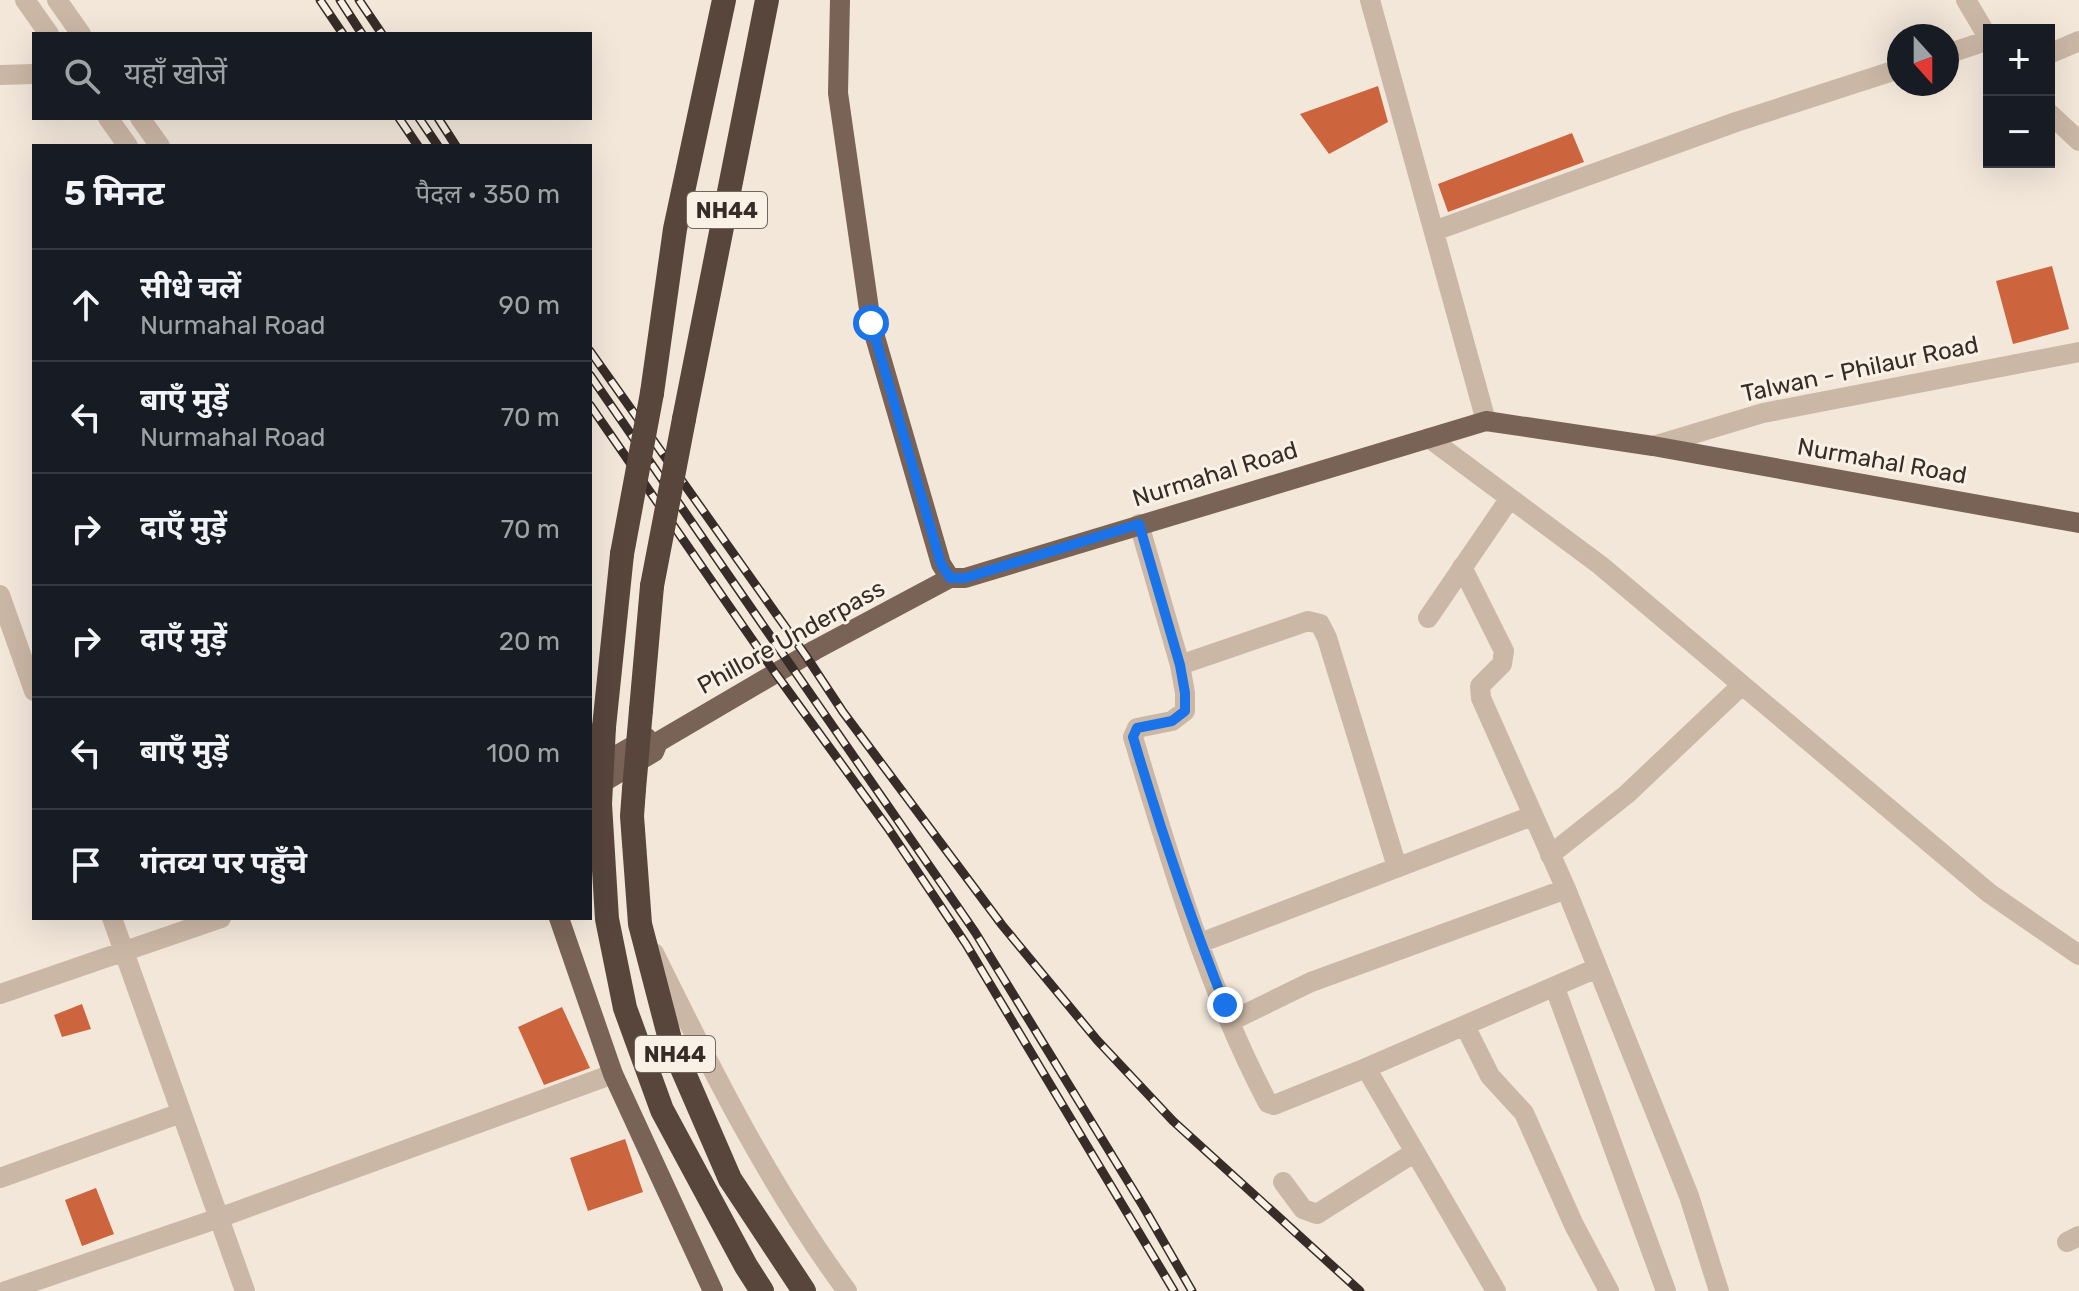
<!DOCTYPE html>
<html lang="hi">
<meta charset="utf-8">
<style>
body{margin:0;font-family:Rubik,"Noto Sans Devanagari",sans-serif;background:#20242c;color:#f1f3f6}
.controls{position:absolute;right:24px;top:24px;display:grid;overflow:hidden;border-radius:0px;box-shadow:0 8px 32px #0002}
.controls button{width:72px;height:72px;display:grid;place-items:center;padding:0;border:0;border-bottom:2px solid #363941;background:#171b24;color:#f1f3f6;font:40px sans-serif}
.compass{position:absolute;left:1887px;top:24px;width:72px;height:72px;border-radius:50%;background:#171b24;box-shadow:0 8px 32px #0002;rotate:159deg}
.stop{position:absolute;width:24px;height:24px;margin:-18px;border:6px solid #1a73e8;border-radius:50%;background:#fff}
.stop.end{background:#1a73e8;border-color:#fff;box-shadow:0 2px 8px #0008}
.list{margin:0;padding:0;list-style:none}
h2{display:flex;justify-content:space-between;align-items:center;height:104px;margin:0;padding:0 32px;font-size:34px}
h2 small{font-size:26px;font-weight:400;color:#9ea1a6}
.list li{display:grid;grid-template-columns:52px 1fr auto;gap:24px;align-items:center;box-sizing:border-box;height:112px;padding:0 32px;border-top:2px solid #363941}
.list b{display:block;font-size:30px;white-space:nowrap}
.list p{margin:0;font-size:26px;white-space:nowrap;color:#9ea1a6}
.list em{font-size:26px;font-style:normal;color:#9ea1a6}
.icon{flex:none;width:44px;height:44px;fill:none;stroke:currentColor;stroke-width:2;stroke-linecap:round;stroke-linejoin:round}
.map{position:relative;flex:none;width:2079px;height:1291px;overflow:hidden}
.search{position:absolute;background:#171b24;box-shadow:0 8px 32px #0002;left:32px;top:32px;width:560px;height:88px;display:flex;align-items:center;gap:20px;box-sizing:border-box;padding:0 28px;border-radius:0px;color:#9ea1a6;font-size:30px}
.panel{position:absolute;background:#171b24;box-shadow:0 8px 32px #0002;left:32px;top:144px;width:560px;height:776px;border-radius:0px}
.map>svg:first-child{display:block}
</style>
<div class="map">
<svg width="2079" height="1291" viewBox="0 0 2079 1291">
<rect width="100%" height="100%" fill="#f3e7da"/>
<path fill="#cc643e" d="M1378 86 1388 122 1329 154 1300 114Z
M1572 133 1584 162 1448 212 1438 184Z
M2052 266 2069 329 2013 344 1996 281Z
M82 1004 91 1029 62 1037 54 1015Z
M562 1007 590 1068 544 1085 518 1027Z
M625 1139 643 1192 588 1211 570 1158Z
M96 1188 114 1234 82 1246 65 1200Z"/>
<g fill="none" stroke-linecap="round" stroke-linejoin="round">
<path stroke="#cbb7a5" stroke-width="20" d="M25 0 49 34
M57 0 81 34
M1370 0 1486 421
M1966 0 1989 39
M1947 54 1989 40
M2049 54 2079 41
M0 75 34 74
M2049 113 2079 141
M108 118 128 146
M140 118 160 146
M1434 231 1736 122 1899 69
M1429 438 1600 565 1989 893 2079 955
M1653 446 1763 413 2079 352
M1139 524 1180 665 1185 693V711L1172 721 1137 728 1133 737C1169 857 1209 992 1268 1103L1274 1105 1366 1068 1597 968
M1462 567 1504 651 1502 664 1480 686 1481 698 1566 889 1689 1196 1719 1291
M0 595 34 691
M1428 618 1510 498
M1180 665 1308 621 1320 624 1327 638 1397 867
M1550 855 1627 794 1742 685
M112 918 245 1291
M1200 943 1532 816
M654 953C711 1069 770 1187 847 1291
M1555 988 1666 1291
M0 994 221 918
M1231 1021 1311 982 1566 889
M1465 1026 1490 1076 1524 1113 1574 1225 1609 1291
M1366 1068 1496 1291
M0 1178 181 1113
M1283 1182 1303 1209 1317 1214 1415 1152
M2067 1242 2079 1236
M6 1291 219 1218 613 1074"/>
<path stroke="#796357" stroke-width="20" d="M840 0 838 93 871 323 941 564 950 578H965L1486 421 1653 446 2079 523
M591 770 647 738
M590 790 654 752 658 742 815 650 950 578
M559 918 613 1074 713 1291"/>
<path stroke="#58463d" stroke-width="24" d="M652 393 675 229 724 0
M684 419 767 0
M641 710 652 586
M604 727 622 554
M634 789 632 816 640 924 671 1043 730 1179 804 1291
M600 804 607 919 625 1008 662 1110 746 1266 762 1291"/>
<defs>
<path id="rail" d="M320 0 343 34
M340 0 362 34
M359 0 382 34
M399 118 418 146
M419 118 438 146
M438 118 456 146
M590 351 806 656 843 712 1002 925 1097 1040 1173 1121 1360 1291
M590 375 975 932 1143 1206 1192 1291
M590 405 776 674 888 828 966 944 1174 1291"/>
</defs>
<use href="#rail" stroke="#372c27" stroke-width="9"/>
<use href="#rail" stroke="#faf1e6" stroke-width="6" stroke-dasharray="18" stroke-linecap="butt"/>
<path stroke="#58463d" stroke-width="24" d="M622 554 652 393
M652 586 684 419
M634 789 641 710
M600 804 604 727"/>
</g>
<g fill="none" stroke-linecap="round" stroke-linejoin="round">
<path stroke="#1a73e8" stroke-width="10" d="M871 323 941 564 950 578H965L1139 524 1180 665 1185 693V711L1172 721 1137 728 1133 737C1160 828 1190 917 1225 1005"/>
</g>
<g text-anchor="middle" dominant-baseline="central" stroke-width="6" stroke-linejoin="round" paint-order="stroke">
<g fill="#faf1e6" stroke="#726760" stroke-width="2">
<rect x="687" y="192" width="80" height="36" rx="6"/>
<rect x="635" y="1036" width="80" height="36" rx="6"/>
</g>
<g font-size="22" font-weight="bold" fill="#372c27">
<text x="727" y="210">NH44</text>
<text x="675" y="1054">NH44</text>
</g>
<g font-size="24" fill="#372c27" stroke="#faf1e6">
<text transform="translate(1860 369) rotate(-12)">Talwan - Philaur Road</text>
<text transform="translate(1882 461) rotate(10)">Nurmahal Road</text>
<text transform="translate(1215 474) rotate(-17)">Nurmahal Road</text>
<text transform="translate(791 637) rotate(-29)">Phillore Underpass</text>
</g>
</g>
</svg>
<div class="controls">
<button>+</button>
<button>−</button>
</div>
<svg class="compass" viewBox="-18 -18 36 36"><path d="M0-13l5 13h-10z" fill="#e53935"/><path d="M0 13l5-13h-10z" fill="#9ea1a6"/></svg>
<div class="stop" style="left:871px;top:323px"></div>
<div class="stop end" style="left:1225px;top:1005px"></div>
<div class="search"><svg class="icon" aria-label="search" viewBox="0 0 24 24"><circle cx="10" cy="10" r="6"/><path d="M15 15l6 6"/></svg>यहाँ खोजें</div>
<section class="panel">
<h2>5 मिनट<small>पैदल · 350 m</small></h2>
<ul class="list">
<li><svg class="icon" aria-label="ahead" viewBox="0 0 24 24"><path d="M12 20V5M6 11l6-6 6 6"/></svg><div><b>सीधे चलें</b><p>Nurmahal Road</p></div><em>90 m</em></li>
<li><svg class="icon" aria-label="left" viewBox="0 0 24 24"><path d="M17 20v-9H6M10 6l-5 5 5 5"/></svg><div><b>बाएँ मुड़ें</b><p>Nurmahal Road</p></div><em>70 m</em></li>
<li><svg class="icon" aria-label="right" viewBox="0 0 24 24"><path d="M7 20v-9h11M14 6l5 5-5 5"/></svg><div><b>दाएँ मुड़ें</b></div><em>70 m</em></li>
<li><svg class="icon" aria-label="right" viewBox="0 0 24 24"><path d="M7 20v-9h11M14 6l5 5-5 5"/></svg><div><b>दाएँ मुड़ें</b></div><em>20 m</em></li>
<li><svg class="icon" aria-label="left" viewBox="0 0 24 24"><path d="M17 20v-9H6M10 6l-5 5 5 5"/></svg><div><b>बाएँ मुड़ें</b></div><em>100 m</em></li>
<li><svg class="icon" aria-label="arrive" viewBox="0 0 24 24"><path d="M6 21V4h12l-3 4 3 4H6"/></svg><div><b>गंतव्य पर पहुँचे</b></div></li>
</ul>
</section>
</div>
